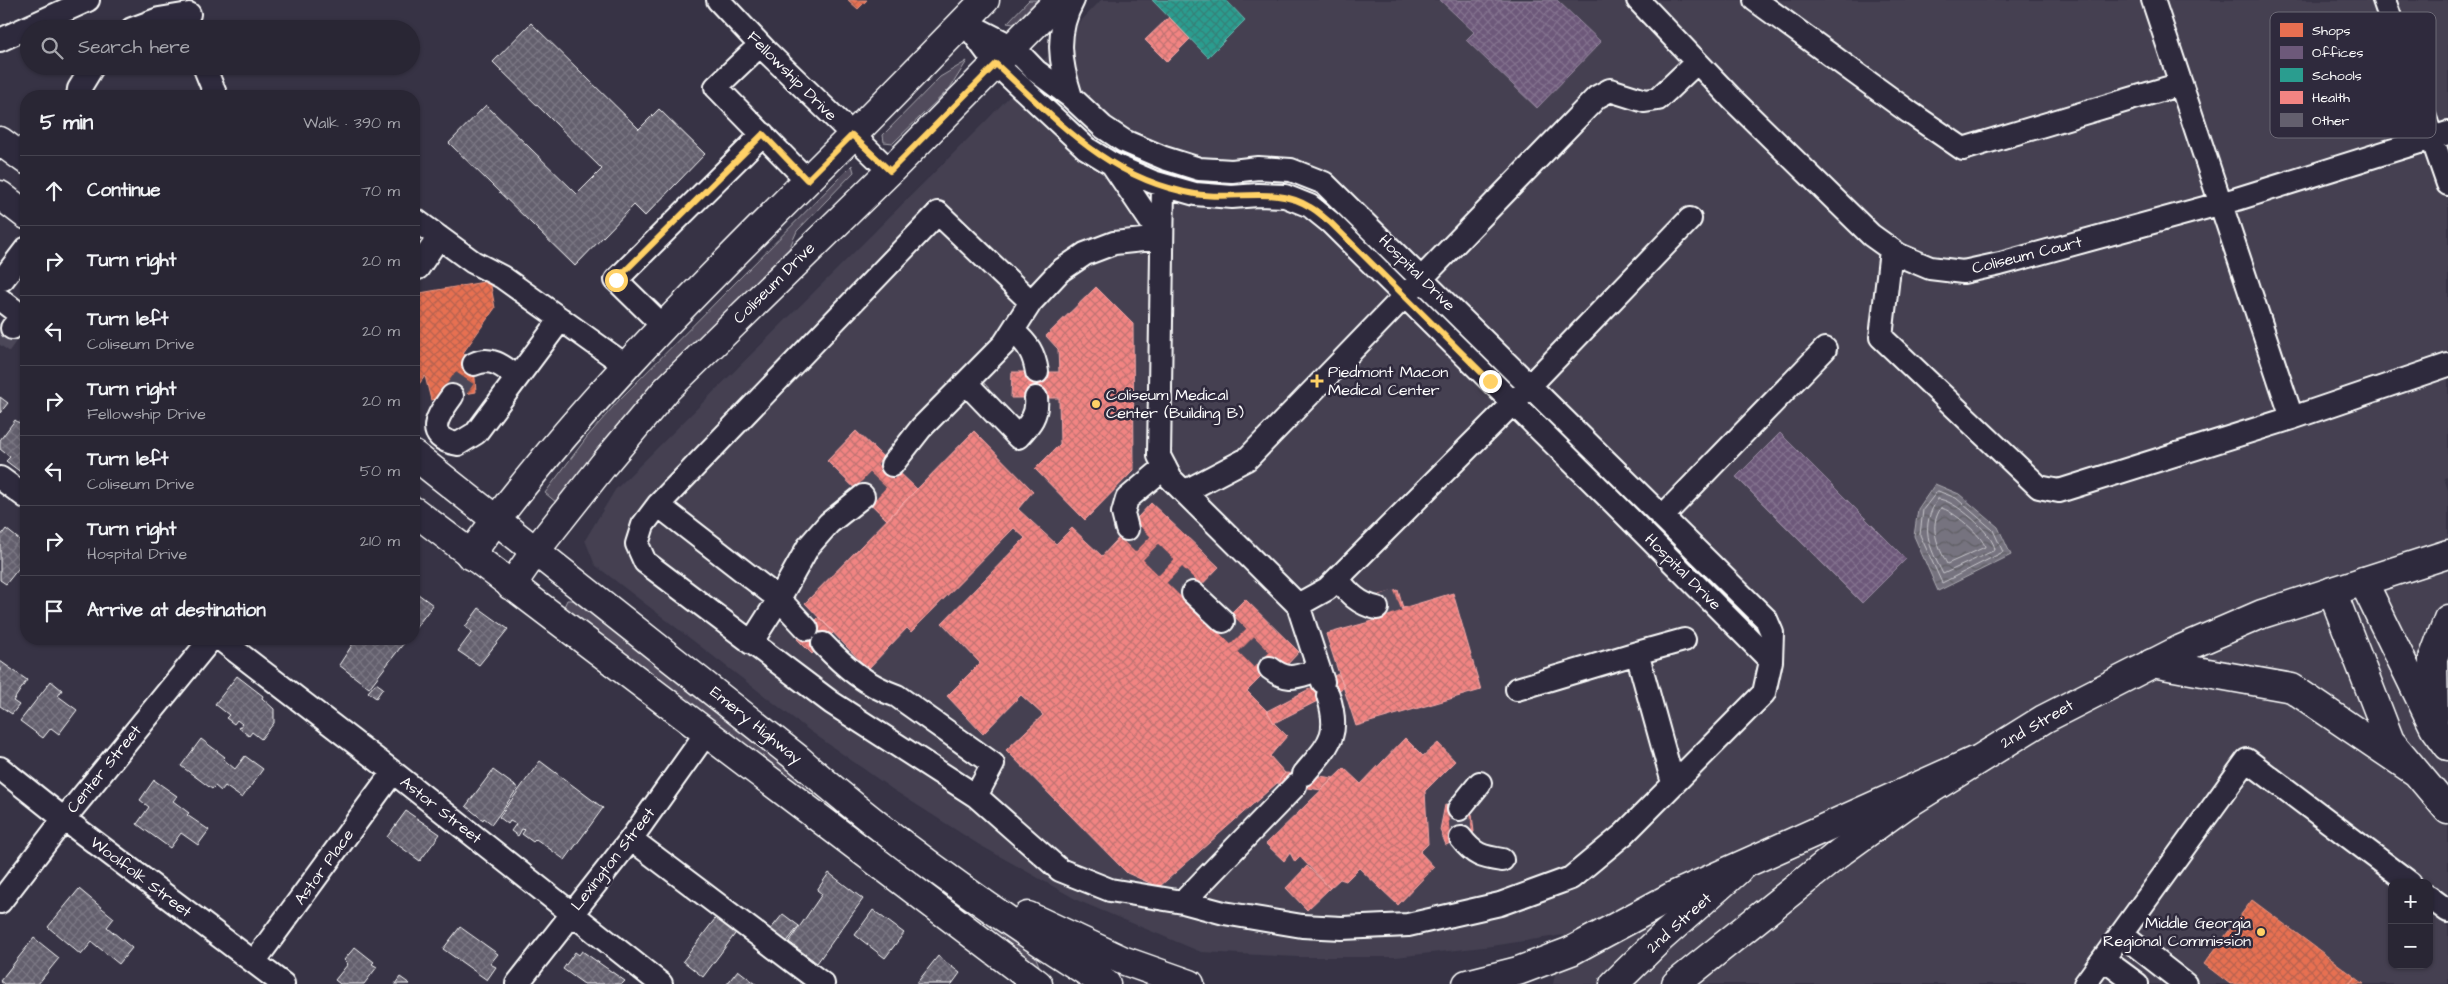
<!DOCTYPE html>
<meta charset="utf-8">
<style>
body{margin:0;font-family:"Architects Daughter",sans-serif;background:#353240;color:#f1f3f6}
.controls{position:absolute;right:15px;bottom:15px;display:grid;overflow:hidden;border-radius:10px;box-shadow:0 1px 4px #0004}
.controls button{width:45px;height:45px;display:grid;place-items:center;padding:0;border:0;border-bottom:1px solid #45434f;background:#292634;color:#f1f3f6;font:25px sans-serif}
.stop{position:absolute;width:15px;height:15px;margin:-11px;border:4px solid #ffd166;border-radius:50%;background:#fff}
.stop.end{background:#ffd166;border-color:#fff;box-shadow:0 1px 5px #0008}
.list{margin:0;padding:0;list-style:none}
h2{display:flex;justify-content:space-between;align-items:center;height:65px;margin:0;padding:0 20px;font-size:21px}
h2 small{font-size:16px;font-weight:400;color:#a5a5ac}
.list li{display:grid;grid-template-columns:32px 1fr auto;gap:15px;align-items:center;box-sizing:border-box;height:70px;padding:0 20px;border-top:1px solid #45434f}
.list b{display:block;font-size:19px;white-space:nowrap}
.list p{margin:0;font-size:16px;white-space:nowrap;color:#a5a5ac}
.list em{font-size:16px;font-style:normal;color:#a5a5ac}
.icon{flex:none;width:28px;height:28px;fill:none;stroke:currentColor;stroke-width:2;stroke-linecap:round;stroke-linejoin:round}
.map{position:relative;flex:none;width:2448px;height:984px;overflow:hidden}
.search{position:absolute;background:#292634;box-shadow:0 1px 4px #0004;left:20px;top:20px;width:400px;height:55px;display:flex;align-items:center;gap:12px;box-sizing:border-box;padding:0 18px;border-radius:28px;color:#a5a5ac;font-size:19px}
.panel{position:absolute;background:#292634;box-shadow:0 1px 4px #0004;left:20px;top:90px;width:400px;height:555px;border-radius:20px}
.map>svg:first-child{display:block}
</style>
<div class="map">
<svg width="2448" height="984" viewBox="0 0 2448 984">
<defs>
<pattern id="water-waves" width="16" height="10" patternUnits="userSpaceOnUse" patternTransform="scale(1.25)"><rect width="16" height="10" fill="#76737f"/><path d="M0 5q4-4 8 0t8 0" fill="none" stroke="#5f5e63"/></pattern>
<pattern id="shops-cross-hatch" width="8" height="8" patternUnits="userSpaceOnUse" patternTransform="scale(1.25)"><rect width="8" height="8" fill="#e76f51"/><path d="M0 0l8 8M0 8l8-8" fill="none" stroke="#b86450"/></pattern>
<pattern id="offices-cross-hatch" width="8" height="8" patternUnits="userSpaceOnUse" patternTransform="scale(1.25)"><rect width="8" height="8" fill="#6d597a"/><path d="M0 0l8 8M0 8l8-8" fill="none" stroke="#83728e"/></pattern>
<pattern id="schools-cross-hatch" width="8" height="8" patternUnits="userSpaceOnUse" patternTransform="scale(1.25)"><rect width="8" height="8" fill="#2a9d8f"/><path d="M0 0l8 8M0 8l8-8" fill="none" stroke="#368178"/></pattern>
<pattern id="health-cross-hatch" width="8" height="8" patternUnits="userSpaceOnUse" patternTransform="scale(1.25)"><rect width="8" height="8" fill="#f28482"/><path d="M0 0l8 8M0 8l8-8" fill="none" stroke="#c07372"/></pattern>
<pattern id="building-cross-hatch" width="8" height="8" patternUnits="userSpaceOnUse" patternTransform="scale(1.25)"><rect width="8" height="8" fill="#635f6d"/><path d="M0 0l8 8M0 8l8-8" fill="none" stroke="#7a7783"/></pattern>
</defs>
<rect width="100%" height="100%" fill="#373345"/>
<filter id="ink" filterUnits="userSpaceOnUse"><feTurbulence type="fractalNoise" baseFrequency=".02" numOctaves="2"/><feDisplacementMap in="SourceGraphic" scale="10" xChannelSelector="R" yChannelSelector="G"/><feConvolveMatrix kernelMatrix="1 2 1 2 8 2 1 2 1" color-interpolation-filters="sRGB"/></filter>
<g filter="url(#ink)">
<path fill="#444051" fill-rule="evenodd" d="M1101 0H2448V477L2444 478 2448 490V984H1553L1563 935 1492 946 1396 957H1297L1201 952 1079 901 978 844 892 789 810 731 595 565 585 540 615 490 986 121ZM2392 883H2429V965H2392Z"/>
<path fill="#514c5c" stroke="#a8a6ae" d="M1029 0H1037L1014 24 1007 23Z
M967 61 950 88 893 143 884 142 883 135 940 77Z
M852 165 854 172 797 231 789 249C708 331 626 411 557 503L545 493 587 437 619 400Z
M567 600H577L1033 950 1041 971 562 611Z"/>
<path fill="url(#water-waves)" stroke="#adabb2" d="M1935 484 1959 494 1998 527 2011 555 1938 591 1914 536 1918 509Z"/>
<path fill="url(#shops-cross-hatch)" stroke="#ee9a85" d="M848 0H867L858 9Z
M490 281 495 308 463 353 474 364 476 392 431 400 425 376 414 391V294Z
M2252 900 2355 977 2349 984H2230L2204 964Z
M2355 977 2364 984H2349Z"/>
<path fill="url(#offices-cross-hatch)" stroke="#998ba2" d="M1440 0H1557L1601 42 1537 108 1466 40 1474 32Z
M1780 433 1906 559 1862 603 1736 477Z"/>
<path fill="url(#schools-cross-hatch)" stroke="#6abab1" d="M1152 0H1226L1245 20 1208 57Z"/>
<path fill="url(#health-cross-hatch)" stroke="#f6a9a8" d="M1169 17 1190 39 1167 62 1145 40Z
M1096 287 1133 324 1134 470 1085 520 1035 469 1060 444 1059 398H1011L1012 372H1059L1058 349 1046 336Z
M856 431 917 489 887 520 827 461Z
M974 431 1033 491 1018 509 1056 544 1072 528 1102 556 1151 503 1219 567 1189 598 1217 627 1245 599 1299 652 1284 668 1276 662 1247 691 1267 711 1274 723 1287 736 1270 756 1285 773 1277 783 1159 887 1127 873 1006 750 1043 715 1021 695 983 734 947 696 980 663 942 623 1025 538 1014 528 911 632 907 628 868 669 805 603Z
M1398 590 1403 608 1380 619 1373 597Z
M1453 593 1481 690 1356 726 1326 634 1380 619 1403 608Z
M819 617 834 632 812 654 797 639Z
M1338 674 1345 687 1274 723 1267 711Z
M1405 738 1423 756 1438 743 1455 761 1425 791 1428 844 1420 852 1434 867 1398 905 1359 868 1346 881 1340 879 1330 888 1300 857 1295 862 1290 853 1284 861 1266 844 1344 768 1361 784Z
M1285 773 1304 774 1334 778 1321 790 1277 783Z
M1445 805 1472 814 1474 832 1446 845 1440 830Z
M1307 866 1330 888 1307 910 1286 888Z"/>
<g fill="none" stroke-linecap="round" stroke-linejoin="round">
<path stroke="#c8c7cc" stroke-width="1" d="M1938 491 1956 498 1993 530 2003 552 1942 583 1920 535 1923 510Z
M1938 499C1954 499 1994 534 1995 550L1943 574C1929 546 1919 527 1938 499Z
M1941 508C1951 509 1984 537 1985 547L1947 564C1938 546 1928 527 1941 508Z"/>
</g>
<path fill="url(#building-cross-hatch)" stroke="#fff" d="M531 23 639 129 659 109 705 154 645 216 634 205 575 266 449 143 486 105 577 194 602 169 493 62Z
M0 397 8 403 0 413Z
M24 416 26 418V468L22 473 6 461 10 457 0 449V440L15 420 19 423Z
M6 529 26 545V559L6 584 0 580V537Z
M414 591 433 605 414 630Z
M479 608 508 629 479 665 458 651 472 632 465 627Z
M356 639H407L369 688 339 665Z
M0 661 27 680 13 701 19 705 12 714 0 706Z
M237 676 263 696 262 698 274 709V723L261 739 252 732 249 736 239 728 242 724 237 720 234 724 226 718 229 715 215 704Z
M51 681 62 690 58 696 77 710 59 734 51 728 43 738 20 721Z
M376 683 383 688 376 698 368 692Z
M201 739 225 757 223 759 235 769 245 756 263 769 242 798 225 786 221 791 215 786 212 789 181 766Z
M540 761 603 808 565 860 536 839 533 842 522 834 525 830 522 829 518 836 511 831 516 824 510 821 508 824 499 817Z
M493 770 518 788 492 824 484 818 483 820 466 806Z
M154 780 177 796 173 801 189 813 187 815 209 830 198 845 181 833 170 848 137 824 149 807 140 800Z
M406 811 440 834 420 861 387 837Z
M829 873 863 899 817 963 789 942 822 894 817 890Z
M79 889 114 918 107 927 132 948 119 964 92 942 81 955 48 927Z
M873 910 904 933 885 958 855 935Z
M783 914 799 926 786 943 770 930Z
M718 915 738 930 703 977 683 961Z
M460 927 498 954 490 964 496 967 487 980 443 949Z
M34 938 59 958 38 984H4L0 981Z
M355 947 374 962 372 964 377 967 364 984H340L335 980 348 964 344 960Z
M582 951 625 981 622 984H584L563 969 575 952 579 955Z
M938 956 960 973 952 984H916Z
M738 970 756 984H727Z
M400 977 410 984H395Z"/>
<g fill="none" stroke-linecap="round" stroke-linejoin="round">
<path stroke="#4b4758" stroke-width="22" stroke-dasharray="22 11" stroke-linecap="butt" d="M0 345 12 328
M452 396 474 364
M863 496 892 465
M1127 529 1193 593
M1377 608 1401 599
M1223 621 1270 668
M1459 809 1461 838"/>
<defs>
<path id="minor" d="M718 0 766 51 890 171
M1638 0 1734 101 1871 235 1899 255 1930 268 1963 272 2000 264 2237 199 2448 133
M1755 0 1909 112 1963 149 2181 84
M2153 0 2292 418
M2384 0 2448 184
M968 26 996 64 1086 148 1112 164 1153 182 1195 194 1232 197 1258 195 1285 196 1310 206 1331 223 1610 499 1771 661
M132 29 159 19 189 14
M0 40 88 0
M760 45 716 87 807 180
M204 66 216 96
M78 96 79 89 93 66
M1071 97C1060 63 1055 33 1073 0
M1163 185 1159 456 1171 479 1298 605 1327 589 1513 403 1690 219
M414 219 473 262 502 277 625 365
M1891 250 1881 337 2039 487 2059 491 2292 418 2448 365
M418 268 439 237
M0 279H3L26 249
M1 300 22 316 12 328
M663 326 616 280 763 134
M1013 331C1028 344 1034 353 1037 372
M474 364C491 356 503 366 517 377
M966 383 1018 437C1030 424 1038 415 1036 398
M452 396C438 415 422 438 458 444L476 433 561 319
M892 465 921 428 1004 344 1031 302 1060 271 1085 254 1114 243 1162 238 1112 164
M0 478 26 497
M1184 492 1247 459 1597 97 1610 90 1645 101 1658 99 1697 62
M658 505 779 599 751 643
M1663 516 1825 349
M1127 529 1123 513 1127 499 1165 467
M1337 579C1349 593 1358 604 1377 608
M1193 593 1223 621
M1298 605 1323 682
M807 629 779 599 808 547 829 523 863 496
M220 639 393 772 661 984
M823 644C845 667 866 685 897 696L993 764 976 796 1060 870 1110 890 1183 902 1224 913 1302 926 1342 928 1408 925 1500 904 1571 878 1624 834 1764 693 1771 661 1772 633 1766 619 1324 183 1291 170 1258 168 1232 171 1199 169 1164 158 1124 141 1103 127 1071 97 1036 71 1013 47 964 22
M1270 668C1289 683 1297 676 1318 670
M1517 689 1637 653
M0 768 64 819 283 984
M1304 774C1329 744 1341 736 1328 695
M1673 783 1637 653 1684 640
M976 796 832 703 645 562 637 544 643 525 658 505 938 213 1031 302
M1459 809 1480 783
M1461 838C1474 855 1482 857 1502 860
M631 839 823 984
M2429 897 2448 911
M0 902 64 819 211 639
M1183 902 1295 786
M2121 934 2185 984
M2103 959 2137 984
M254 962 393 772
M517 984 631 839 707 732
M2085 984 2247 760 2410 883"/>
<path id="major" d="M470 555C581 401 718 270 852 136 897 91 941 45 985 0
M511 586 536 550 604 464 666 390 890 171 1059 0
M1614 984 1661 938 1738 870
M1676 984 1842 851 1907 804 2044 719 2181 649 2262 614 2448 554"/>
<path id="highway" d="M0 141 26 160
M0 195 26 215
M414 455 797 758C893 843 997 916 1106 984
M414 511 1038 984
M2363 581 2434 727 2448 746
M2332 591 2390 741 2448 810
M2152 663 2292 688 2417 773
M2434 718 2433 659 2448 619
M1028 916 1122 960 1190 984
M1467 984 1518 971 1571 951 1675 895 1974 761"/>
</defs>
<use href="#minor" stroke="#fff" stroke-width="26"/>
<use href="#major" stroke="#fff" stroke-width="31"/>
<use href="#highway" stroke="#fff" stroke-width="31"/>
<use href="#minor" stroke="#2f2a3d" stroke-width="22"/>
<use href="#major" stroke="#2f2a3d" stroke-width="28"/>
<use href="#highway" stroke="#2f2a3d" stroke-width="28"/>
</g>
</g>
<g fill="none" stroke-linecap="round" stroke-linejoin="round" filter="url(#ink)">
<path stroke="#ffd166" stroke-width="6" d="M616 280 763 134 807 180 852 135 890 171 996 64C1058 121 1107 179 1195 194 1233 201 1276 185 1310 207 1318 211 1324 218 1331 223L1490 381"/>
</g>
<g fill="#ffd166" stroke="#2f2a3d" stroke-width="2">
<path d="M1314.5 373.5h5v5h5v5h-5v5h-5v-5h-5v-5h5z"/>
<circle cx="1096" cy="404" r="5"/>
<circle cx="2261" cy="932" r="5"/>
</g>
<g text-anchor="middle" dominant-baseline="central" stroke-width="5" stroke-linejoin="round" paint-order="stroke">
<g font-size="16" fill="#fff" stroke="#2f2a3d">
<text transform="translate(792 76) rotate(45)">Fellowship Drive</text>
<text transform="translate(2027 255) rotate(-14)">Coliseum Court</text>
<text transform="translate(1417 273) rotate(45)">Hospital Drive</text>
<text transform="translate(774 283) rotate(-45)">Coliseum Drive</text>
<text transform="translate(1683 572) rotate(45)">Hospital Drive</text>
<text transform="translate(2037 724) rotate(-30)">2nd Street</text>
<text transform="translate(756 725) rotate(39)">Emery Highway</text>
<text transform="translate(104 769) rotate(-51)">Center Street</text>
<text transform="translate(441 810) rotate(38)">Astor Street</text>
<text transform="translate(613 859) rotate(-52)">Lexington Street</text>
<text transform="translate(324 867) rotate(-54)">Astor Place</text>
<text transform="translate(141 877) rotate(37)">Woolfolk Street</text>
<text transform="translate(1679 923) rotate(-42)">2nd Street</text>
</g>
<g font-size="16" fill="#fff" stroke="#2f2a3d" text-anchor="start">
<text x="1328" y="372">Piedmont Macon<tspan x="1328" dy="18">Medical Center</tspan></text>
<text x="1106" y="395">Coliseum Medical<tspan x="1106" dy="18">Center (Building B)</tspan></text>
<text x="2251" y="923" text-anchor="end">Middle Georgia<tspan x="2251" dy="18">Regional Commission</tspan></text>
</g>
</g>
<rect x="2270" y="12" width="166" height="126" rx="8" fill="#2f2a3d" stroke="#6d6a77" stroke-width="1"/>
<rect x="2280" y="23" width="23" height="14" fill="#e76f51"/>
<rect x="2280" y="46" width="23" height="13" fill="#6d597a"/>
<rect x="2280" y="68" width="23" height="14" fill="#2a9d8f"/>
<rect x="2280" y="91" width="23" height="13" fill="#f28482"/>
<rect x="2280" y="113" width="23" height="14" fill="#635f6d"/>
<g font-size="14" fill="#fff">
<text x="2312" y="35">Shops</text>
<text x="2312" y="57">Offices</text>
<text x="2312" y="80">Schools</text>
<text x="2312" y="102">Health</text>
<text x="2312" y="125">Other</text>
</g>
</svg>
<div class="controls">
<button>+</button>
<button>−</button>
</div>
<div class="stop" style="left:616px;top:280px"></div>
<div class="stop end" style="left:1490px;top:381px"></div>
<div class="search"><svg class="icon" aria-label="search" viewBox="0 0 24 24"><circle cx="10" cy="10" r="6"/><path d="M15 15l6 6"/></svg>Search here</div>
<section class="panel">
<h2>5 min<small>Walk · 390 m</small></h2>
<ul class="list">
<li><svg class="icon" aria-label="ahead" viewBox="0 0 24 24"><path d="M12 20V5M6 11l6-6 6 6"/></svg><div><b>Continue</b></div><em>70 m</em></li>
<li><svg class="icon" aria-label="right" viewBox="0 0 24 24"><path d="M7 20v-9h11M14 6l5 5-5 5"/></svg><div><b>Turn right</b></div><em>20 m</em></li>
<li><svg class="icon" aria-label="left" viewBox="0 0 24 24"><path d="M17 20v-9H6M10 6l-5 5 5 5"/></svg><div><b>Turn left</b><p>Coliseum Drive</p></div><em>20 m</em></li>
<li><svg class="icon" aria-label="right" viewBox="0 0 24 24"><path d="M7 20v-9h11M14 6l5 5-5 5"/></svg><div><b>Turn right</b><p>Fellowship Drive</p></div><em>20 m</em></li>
<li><svg class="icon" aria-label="left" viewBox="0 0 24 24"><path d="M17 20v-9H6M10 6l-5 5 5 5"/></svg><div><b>Turn left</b><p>Coliseum Drive</p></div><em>50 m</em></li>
<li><svg class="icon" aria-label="right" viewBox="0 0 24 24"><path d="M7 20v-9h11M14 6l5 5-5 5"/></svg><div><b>Turn right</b><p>Hospital Drive</p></div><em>210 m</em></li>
<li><svg class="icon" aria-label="arrive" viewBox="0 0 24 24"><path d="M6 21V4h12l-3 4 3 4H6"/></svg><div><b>Arrive at destination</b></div></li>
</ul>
</section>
</div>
